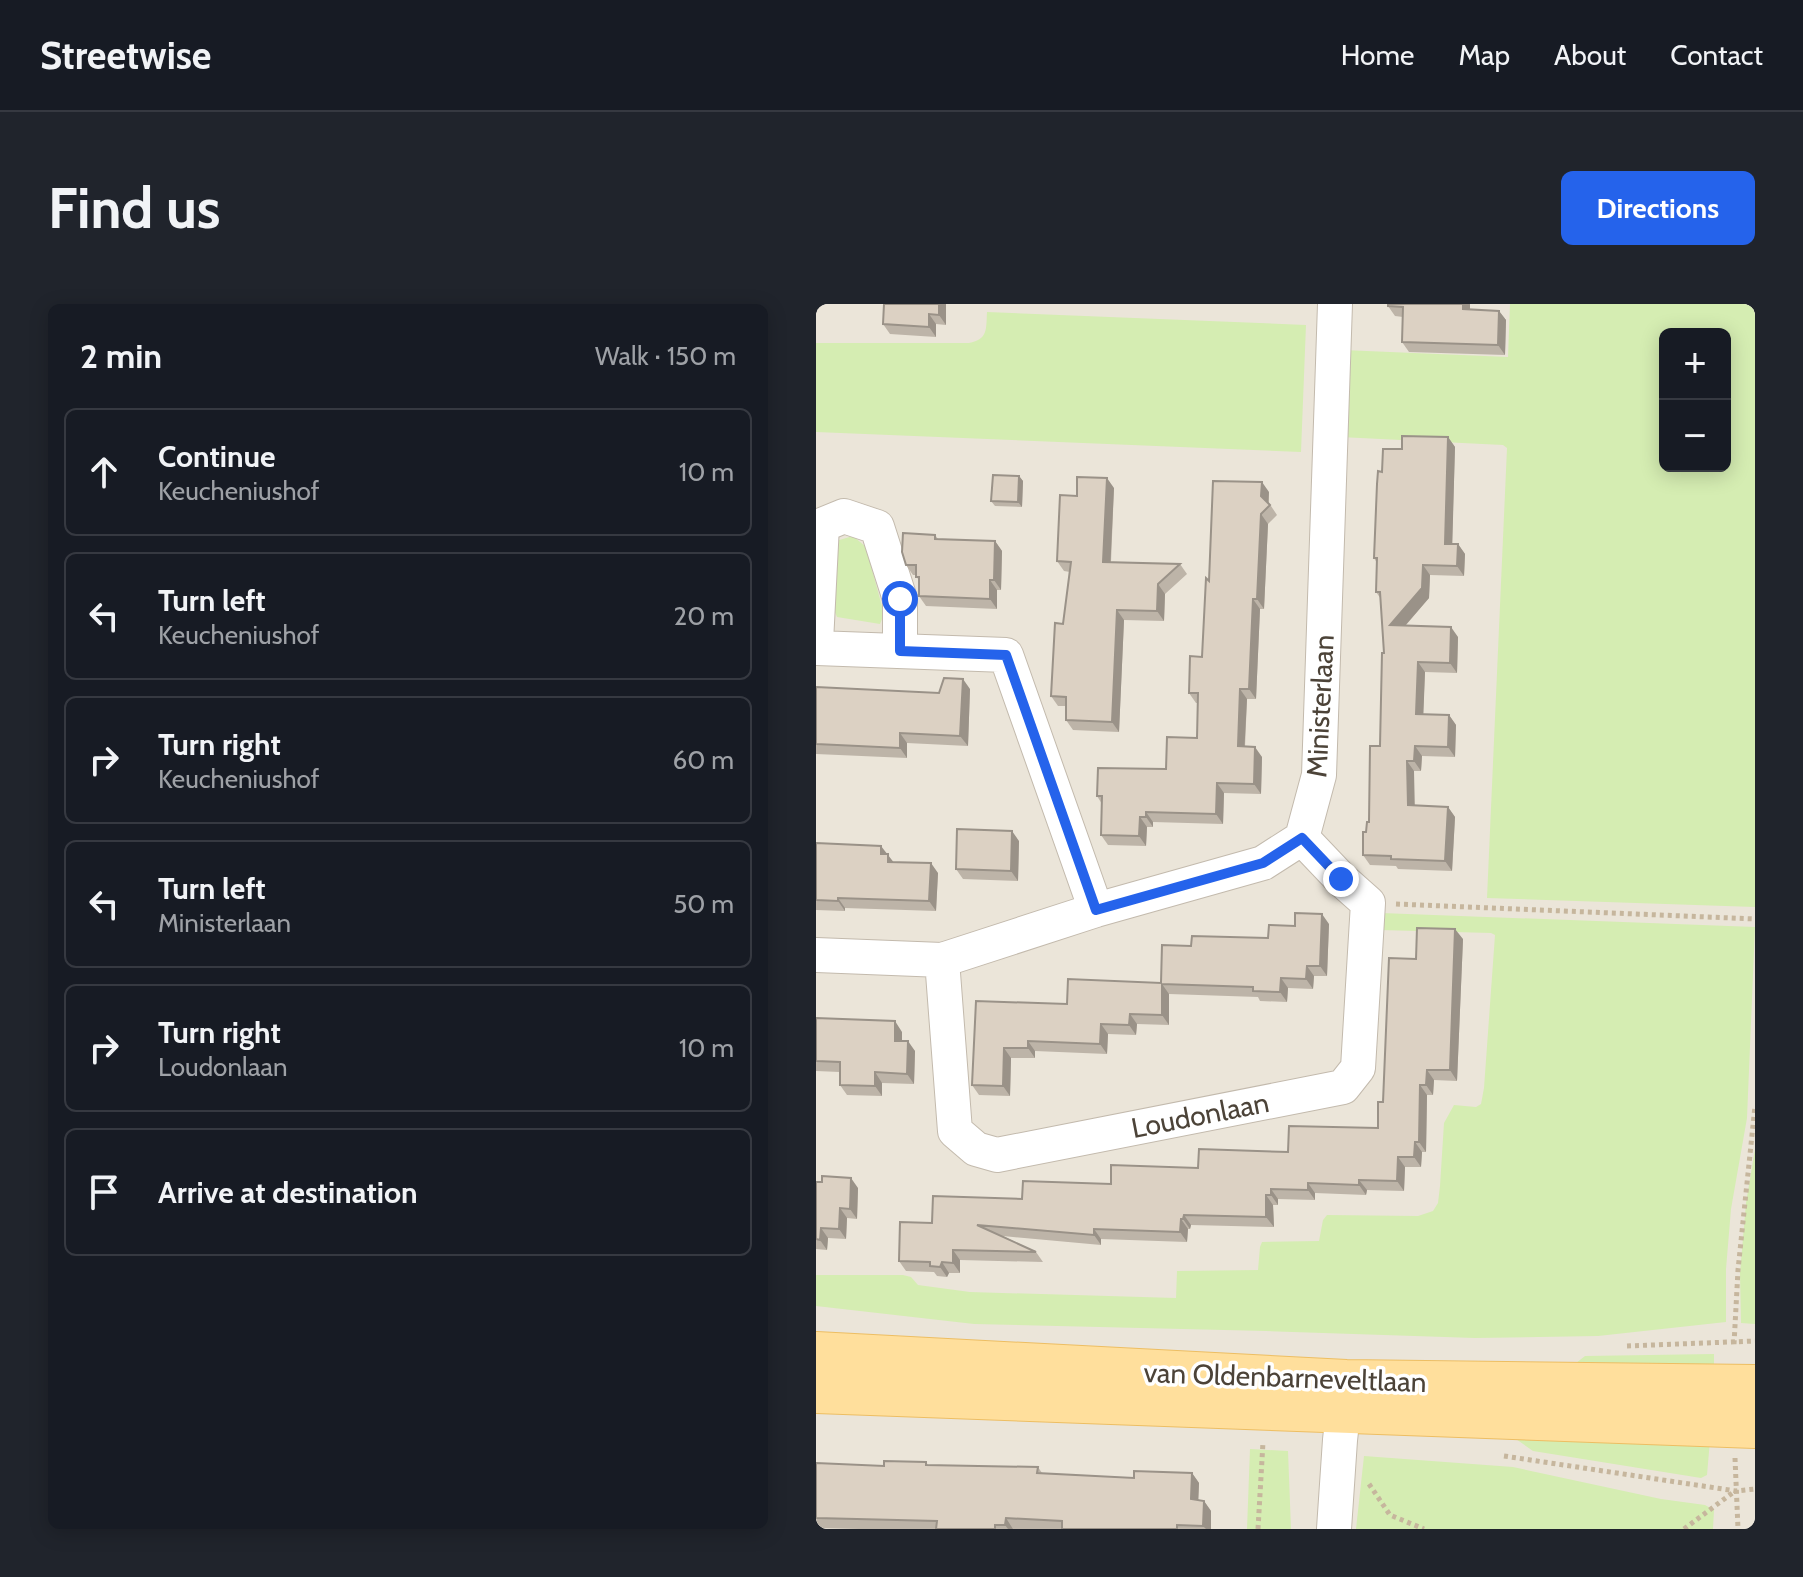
<!DOCTYPE html>
<meta charset="utf-8">
<style>
body{margin:0;font-family:Cabin,sans-serif;background:#20242c;color:#f1f3f6}
.controls{position:absolute;right:24px;top:24px;display:grid;overflow:hidden;border-radius:12px;box-shadow:0 4px 20px #0003}
.controls button{width:72px;height:72px;display:grid;place-items:center;padding:0;border:0;border-bottom:2px solid #363941;background:#171b24;color:#f1f3f6;font:40px sans-serif}
.stop{position:absolute;width:24px;height:24px;margin:-18px;border:6px solid #2563eb;border-radius:50%;background:#fff}
.stop.end{background:#2563eb;border-color:#fff;box-shadow:0 2px 8px #0008}
.list{margin:0;padding:0;list-style:none}
h2{display:flex;justify-content:space-between;align-items:center;height:104px;margin:0;padding:0 32px;font-size:34px}
h2 small{font-size:26px;font-weight:400;color:#9ea1a6}
.list li{display:grid;grid-template-columns:52px 1fr auto;gap:24px;align-items:center;box-sizing:border-box;height:128px;margin:0 16px 16px;padding:0 16px;border:2px solid #363941;border-radius:12px}
.list b{display:block;font-size:30px;white-space:nowrap}
.list p{margin:0;font-size:26px;white-space:nowrap;color:#9ea1a6}
.list em{font-size:26px;font-style:normal;color:#9ea1a6}
.icon{flex:none;width:44px;height:44px;fill:none;stroke:currentColor;stroke-width:2;stroke-linecap:round;stroke-linejoin:round}
.map{position:relative;flex:none;width:939px;height:1225px;overflow:hidden;border-radius:12px}
header{display:flex;align-items:center;gap:48px;box-sizing:border-box;height:112px;padding:0 40px;background:#171b24;border-bottom:2px solid #363941}
header strong{font-size:38px}
nav{display:flex;gap:44px;margin-inline-start:auto;font-size:28px}
.intro{display:flex;align-items:center;justify-content:space-between;box-sizing:border-box;height:192px;padding:0 48px}
h1{margin:0;font-size:56px}
.button{padding:20px 36px;border-radius:12px;background:#2563eb;color:#fff;font-size:28px;font-weight:700}
main{display:flex;gap:48px;padding:0 48px}
aside{flex:1;background:#171b24;border-radius:12px;box-shadow:0 4px 20px #0003}
.map>svg:first-child{display:block}
</style>
<header>
<strong>Streetwise</strong>
<nav><a>Home</a><a>Map</a><a>About</a><a>Contact</a></nav>
</header>
<div class="intro"><h1>Find us</h1><a class="button">Directions</a></div>
<main>
<aside>
<h2>2 min<small>Walk · 150 m</small></h2>
<ul class="list">
<li><svg class="icon" aria-label="ahead" viewBox="0 0 24 24"><path d="M12 20V5M6 11l6-6 6 6"/></svg><div><b>Continue</b><p>Keucheniushof</p></div><em>10 m</em></li>
<li><svg class="icon" aria-label="left" viewBox="0 0 24 24"><path d="M17 20v-9H6M10 6l-5 5 5 5"/></svg><div><b>Turn left</b><p>Keucheniushof</p></div><em>20 m</em></li>
<li><svg class="icon" aria-label="right" viewBox="0 0 24 24"><path d="M7 20v-9h11M14 6l5 5-5 5"/></svg><div><b>Turn right</b><p>Keucheniushof</p></div><em>60 m</em></li>
<li><svg class="icon" aria-label="left" viewBox="0 0 24 24"><path d="M17 20v-9H6M10 6l-5 5 5 5"/></svg><div><b>Turn left</b><p>Ministerlaan</p></div><em>50 m</em></li>
<li><svg class="icon" aria-label="right" viewBox="0 0 24 24"><path d="M7 20v-9h11M14 6l5 5-5 5"/></svg><div><b>Turn right</b><p>Loudonlaan</p></div><em>10 m</em></li>
<li><svg class="icon" aria-label="arrive" viewBox="0 0 24 24"><path d="M6 21V4h12l-3 4 3 4H6"/></svg><div><b>Arrive at destination</b></div></li>
</ul>
</aside>
<div class="map">
<svg width="939" height="1225" viewBox="0 0 939 1225">
<rect width="100%" height="100%" fill="#f7f3eb"/>
<path fill="#ebe5d9" fill-rule="evenodd" d="M0 0H939V1225H0ZM849 30H909V162H849Z"/>
<path fill="#d5edb2" fill-rule="evenodd" d="M694 0H939V603L671 594 691 144 687 141 524 133 527 46 692 53ZM849 30H909V162H849Z
M171 8 490 21 485 148 0 128V39H153C172 35 170 26 171 8Z
M37 232 50 243 68 310 64 320 21 313 18 306 20 237Z
M565 609 939 623 931 814 915 905 910 965V1018L782 1032 659 1034 450 1027 158 1020 0 1002V971H87L95 973 102 981 154 988 360 994 361 967 442 966 444 943 446 938 503 937 507 916 511 911 602 912 617 907 622 899 624 882 628 819 638 801 660 803 665 800 668 784 679 631 675 629 564 626Z
M939 845V1020L925 1019 924 969 930 899Z
M898 1050V1074H741L769 1052Z
M687 1126 894 1136 891 1171 885 1174 717 1147Z
M434 1145 472 1147 475 1225H431Z
M548 1152 697 1163 845 1195 889 1201 898 1206 897 1225H540Z"/>
<g fill="none" stroke-linecap="round" stroke-linejoin="round">
<defs>
<path id="minor" d="M0 338 6 221 28 212 61 223 84 295V347
M0 344 190 351 280 606
M0 651 126 656 280 606 447 559 486 534 503 471 519 0
M126 656 139 827 160 845 181 851 527 783 542 764 552 599 525 575 486 534
M518 1225 524 1136 530 1082"/>
<path id="major" d="M0 1050 530 1078 939 1083
M0 1087 939 1122"/>
</defs>
<use href="#minor" stroke="#c3baad" stroke-width="36"/>
<use href="#major" stroke="#edbe63" stroke-width="46"/>
<path stroke="#c6b69d" stroke-width="5" stroke-dasharray="4 4" stroke-linecap="butt" d="M580 600 939 615
M918 1040 922 966 939 802
M811 1042 939 1037
M688 1152 920 1187 939 1185
M919 1154 922 1225
M553 1180 574 1211 608 1225
M442 1225 447 1138
M868 1225 919 1187"/>
<use href="#minor" stroke="#fff" stroke-width="34"/>
<use href="#major" stroke="#ffdf9c" stroke-width="44"/>
</g>
<path fill="#bdb4a8" d="M68 0H130V21L120 20V33L74 30 67 20Z
M572 0H654V6L683 7 690 16 689 51 593 48 586 38 587 13 579 12 572 2Z
M632 133 639 143 636 240H642L649 250 648 272 614 271 613 294 590 321 642 333 641 369 609 368 607 410 633 411 640 421 639 453 606 452 605 467H598V502L632 503 639 513 636 567 582 565 580 562 554 561 547 551 564 442 568 349 565 295 560 288 561 259 558 254 566 168 586 145Z
M203 172 207 177 206 203 179 202 175 197Z
M298 184 295 258 364 260 371 270 349 290 348 317 308 316 303 428 257 426 250 416V402H242L235 392 247 320 254 268 248 267 241 257 261 192Z
M453 188V199L461 211 452 220 448 305H444L440 395H431L429 443 446 453 445 490 408 489 407 520 337 518V523H331L330 542 292 541 285 531 286 500 281 492 350 465 381 434 382 399H380L373 389 386 353 393 277Z
M119 231 122 235 179 237 186 247 185 286H181V305L110 302 103 292V277L100 271H97L90 261Z
M0 383 123 389 154 385 152 442 91 439V454L0 450Z
M203 537 202 577 147 575 140 565Z
M0 539 70 550 77 558 122 569 120 607 29 604V607L0 606Z
M513 620 511 672H498L497 685 472 684 471 698 444 697 442 693 353 690V721L321 720 320 731 292 730 291 750 219 747V754H195L194 792 163 791 156 781 160 697 251 700 345 679 375 642 452 634 479 622Z
M647 635 641 777 618 776 617 791H611L610 848H606L605 863H589L588 887 551 886 550 891 499 889V896L462 895V901H457L458 923 375 921 374 925H372L371 938 285 935V941L187 932 220 948 227 958 144 956V969H133L131 973 121 972 118 968 90 967 83 957 116 919 206 895 472 848 562 824 600 655Z
M0 714 86 728V737L99 747 98 780 66 779V792L31 791 24 781V768L0 767Z
M0 878 42 884 41 915 31 914 30 935 12 934 11 946 0 945Z
M110 1158 112 1161 222 1163 226 1169 318 1174 376 1169 383 1179 382 1196 388 1197 395 1207V1225H43L1 1224 0 1223V1159L68 1162Z"/>
<path fill="#9a9288" d="M123 0H130V21L123 11Z
M647 0H654V15L647 5Z
M683 7 690 16 689 51 682 41Z
M113 10 120 20V33L113 23Z
M632 133 639 143 636 250 629 240Z
M203 172 207 177 206 203 202 198Z
M291 174 298 184 294 268 287 258Z
M446 178 453 188 452 202 445 192Z
M445 210 452 220 448 305 441 295Z
M179 237 186 247 185 286 178 276Z
M642 240 649 250 648 272 641 262Z
M607 261 614 271 613 294 581 331 574 321Z
M174 276 181 286V305L174 295Z
M342 280 349 290 348 317 341 307Z
M437 295 444 305 440 395 433 385Z
M301 306 308 316 303 428 296 418Z
M635 323 642 333 641 369 634 359Z
M602 358 609 368 607 420 600 410Z
M147 375 154 385 152 442 144 432Z
M424 385 431 395 428 452 422 442Z
M633 411 640 421 639 453 632 443Z
M84 429 91 439V454L84 444Z
M599 442 606 452 605 467 598 457Z
M439 443 446 453 445 490 438 480Z
M591 457 598 467 599 511 592 501Z
M401 479 408 489 407 520 400 510Z
M632 503 639 513 636 567 629 557Z
M330 508 337 518V523L330 513Z
M324 513 331 523 330 542 323 532Z
M196 527 203 537 202 577 195 567Z
M65 542 79 560V568L65 550Z
M115 559 122 569 120 607 113 597Z
M22 594 29 604V607L22 597Z
M506 610 513 620 511 672 504 662Z
M639 625 647 635 641 777 634 766Z
M491 662 498 672 497 685 490 675Z
M465 674 472 684 471 698 464 688Z
M346 680 353 690V721L346 711Z
M314 710 321 720 320 731 313 721Z
M79 717 86 728V747L79 737Z
M285 720 292 730 291 750 284 740Z
M92 737 99 747 98 780 91 770Z
M212 737 219 747V754L212 744Z
M188 744 195 754 194 792 187 782Z
M611 766 618 776 617 791 610 781Z
M59 768 66 779V792L59 782Z
M604 781 611 791 610 848 603 838Z
M599 838 606 848 605 863 598 853Z
M582 853 589 863 588 887 581 877Z
M35 874 42 884 41 915 34 905Z
M543 876 551 886 550 891 543 881Z
M492 879 499 889V896L492 886Z
M455 885 462 895V901L455 891Z
M450 891 457 901 458 923 450 913Z
M24 904 31 914 30 935 23 925Z
M368 911 375 921 374 925 367 915Z
M365 915 372 925 371 938 364 928Z
M5 924 12 934 11 946 4 936Z
M278 925 285 935V941L278 931Z
M137 946 144 956V969L137 959Z
M126 958 133 969 131 973 124 963Z
M376 1169 383 1179 382 1205 375 1195Z
M388 1197 395 1207V1225H390L387 1222Z
M190 1214 197 1225H192L189 1221Z"/>
<path fill="#dcd1c3" stroke="#9a9288" stroke-width="2" d="M68 0H123V11L113 10V23L67 20Z
M572 0H647V5L683 7 682 41 586 38 587 3 572 2Z
M586 132 632 133 629 240H642L641 262 607 261 606 284 574 321 635 323 634 359 602 358 600 410 633 411 632 443 599 442 598 457H591L592 501 632 503 629 557 575 555V552L547 551V528H550L551 518H553L554 442H564L566 349H568L564 288H560L561 254H558L561 180 562 167 566 168 567 145H586Z
M177 171 203 172 202 198 175 197Z
M261 173 291 174 287 258 364 260 342 280 341 307 301 306 296 418 250 416V393L235 392 239 319 247 320 255 258 241 257 244 191 261 192Z
M397 177 446 178 445 192 454 201 445 210 441 295H437L433 385H424L422 442 439 443 438 480 401 479 400 510 330 508V513H324L323 532 285 531 286 492H281L282 464 350 465 351 433 381 434 382 389H373L374 352 386 353 390 274 393 277Z
M87 229 119 231V235L179 237 178 276H174V295L103 292V273H100V261H90L86 248Z
M128 374 147 375 144 432 84 429V444L0 440V383L123 389Z
M141 525 196 527 195 567 140 565Z
M0 539 65 542V550H72V558L115 559 113 597 22 594V597L0 596Z
M479 609 506 610 504 662H491L490 675 465 674 464 688 437 687V683L346 680V711L314 710 313 721 285 720 284 740 212 737V744H188L187 782 156 781 160 697 251 700 252 675 345 679 346 641 375 642 376 632 452 634 453 621 479 622Z
M601 624 639 625 634 766H611L610 781H604L603 838H599L598 853H582L581 877 543 876V881L492 879V886L455 885V891H450V913L368 911 367 915H365L364 928 278 925V931L161 921 220 948 137 946V959L126 958 124 963 114 962V958L83 957 84 918 116 919 117 892 206 895 207 877 295 880V861L382 864 383 845 472 848 473 822 562 824V798H567L573 654 600 655Z
M0 714 79 717V737H92L91 770 59 768V782L24 781V758L0 757Z
M6 872 35 874 34 905 24 904 23 925 5 924 4 936 0 935V878H6Z
M68 1157 110 1158V1161L222 1163 221 1169 318 1174V1167L376 1169 375 1195 388 1197 387 1222 361 1221V1225H246V1217L190 1214 189 1221H179V1225H120L121 1217 0 1214V1159L68 1162Z"/>
<g fill="none" stroke-linecap="round" stroke-linejoin="round">
<path stroke="#2563eb" stroke-width="10" d="M84 295V347L190 351 280 606 447 559 486 534 525 575"/>
</g>
<g text-anchor="middle" dominant-baseline="central" stroke-width="7" stroke-linejoin="round" paint-order="stroke">
<g font-size="28" fill="#4c4338" stroke="#fff">
<text transform="translate(504 402) rotate(-87)">Ministerlaan</text>
<text transform="translate(384 811) rotate(-11)">Loudonlaan</text>
<text transform="translate(469 1073) rotate(2)">van Oldenbarneveltlaan</text>
</g>
</g>
</svg>
<div class="controls">
<button>+</button>
<button>−</button>
</div>
<div class="stop" style="left:84px;top:295px"></div>
<div class="stop end" style="left:525px;top:575px"></div>
</div>
</main>
